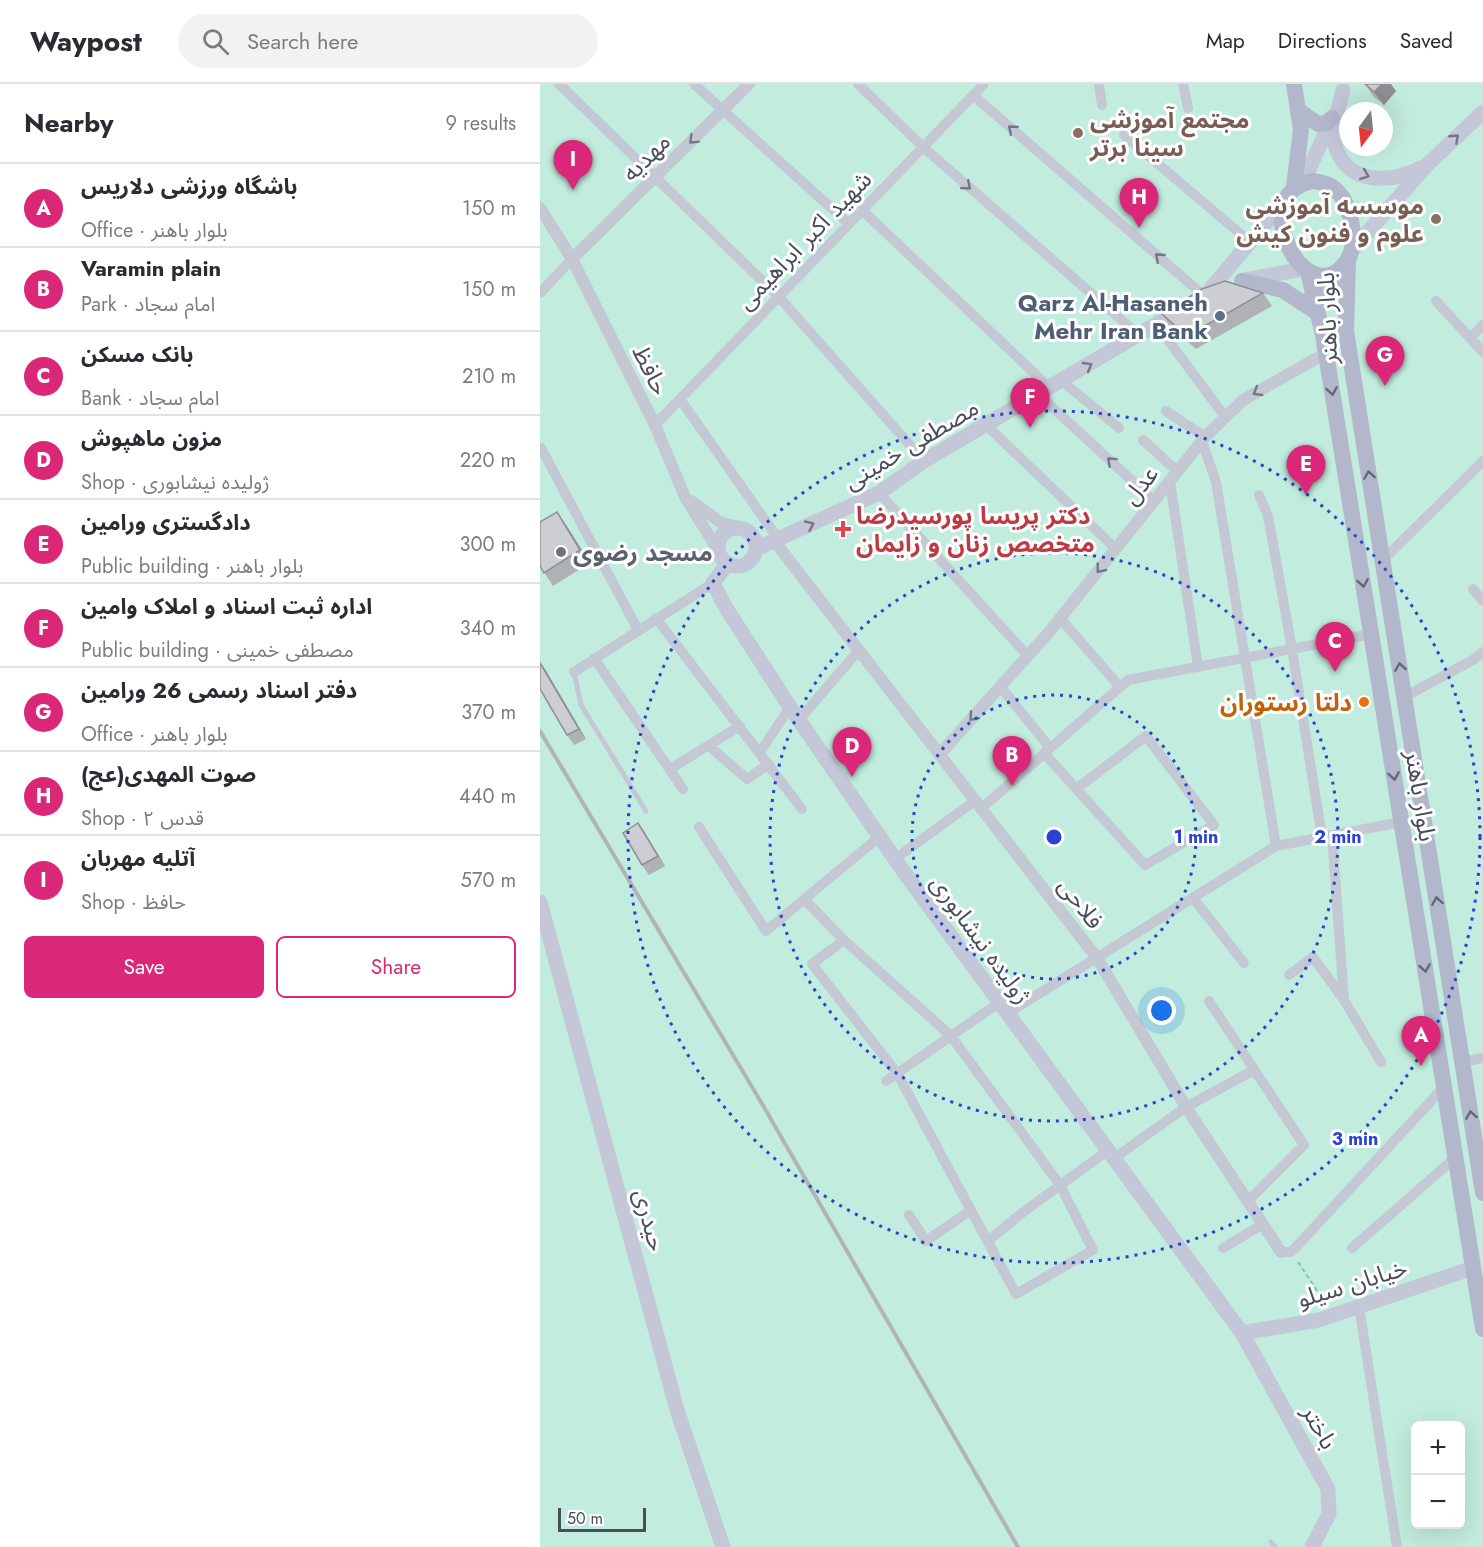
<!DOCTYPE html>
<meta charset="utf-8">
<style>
body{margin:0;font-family:Jost,"Noto Sans Arabic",sans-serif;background:#f2f2f3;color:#2b2b33}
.controls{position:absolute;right:18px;bottom:18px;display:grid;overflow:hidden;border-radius:9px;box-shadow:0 6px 24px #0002}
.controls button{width:54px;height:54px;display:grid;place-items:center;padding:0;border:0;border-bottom:2px solid #e1e1e2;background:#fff;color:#2b2b33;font:30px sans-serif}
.compass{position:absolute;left:799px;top:18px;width:54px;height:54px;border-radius:50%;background:#fff;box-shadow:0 6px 24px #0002;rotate:195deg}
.scale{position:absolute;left:18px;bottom:15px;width:88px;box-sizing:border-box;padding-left:6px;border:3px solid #494d5b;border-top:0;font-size:16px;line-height:21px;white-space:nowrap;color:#494d5b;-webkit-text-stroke:4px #fff;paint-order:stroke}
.you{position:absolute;left:622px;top:927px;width:21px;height:21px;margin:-15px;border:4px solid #fff;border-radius:50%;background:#1a73e8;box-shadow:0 0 0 9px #1a73e833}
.badge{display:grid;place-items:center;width:39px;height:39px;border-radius:50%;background:#db2777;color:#fff;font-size:20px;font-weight:700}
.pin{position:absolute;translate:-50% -50px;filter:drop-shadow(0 2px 3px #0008)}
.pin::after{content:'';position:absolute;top:32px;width:21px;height:18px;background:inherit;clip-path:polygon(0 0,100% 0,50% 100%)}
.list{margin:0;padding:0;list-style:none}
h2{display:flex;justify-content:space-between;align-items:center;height:78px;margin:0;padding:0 24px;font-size:26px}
h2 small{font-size:20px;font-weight:400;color:#7c7c81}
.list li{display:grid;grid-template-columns:39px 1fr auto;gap:18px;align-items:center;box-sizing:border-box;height:84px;padding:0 24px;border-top:2px solid #e1e1e2}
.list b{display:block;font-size:22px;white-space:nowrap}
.list p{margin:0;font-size:20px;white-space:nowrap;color:#7c7c81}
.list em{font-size:20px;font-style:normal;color:#7c7c81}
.actions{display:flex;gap:12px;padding:18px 24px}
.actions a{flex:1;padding:14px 0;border:2px solid #db2777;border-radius:9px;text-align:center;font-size:21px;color:#db2777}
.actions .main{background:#db2777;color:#fff}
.icon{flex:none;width:33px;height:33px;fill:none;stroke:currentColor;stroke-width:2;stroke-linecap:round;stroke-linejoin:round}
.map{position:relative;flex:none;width:943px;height:1463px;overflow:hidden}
header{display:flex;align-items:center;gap:36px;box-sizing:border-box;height:84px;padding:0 30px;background:#fff;border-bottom:2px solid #e1e1e2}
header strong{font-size:28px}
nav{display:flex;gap:33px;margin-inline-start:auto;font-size:21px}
.search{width:420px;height:54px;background:#f2f2f3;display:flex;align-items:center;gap:15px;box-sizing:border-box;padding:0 21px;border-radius:33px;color:#7c7c81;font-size:22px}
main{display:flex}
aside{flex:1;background:#fff}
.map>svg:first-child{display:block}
</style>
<header>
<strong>Waypost</strong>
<div class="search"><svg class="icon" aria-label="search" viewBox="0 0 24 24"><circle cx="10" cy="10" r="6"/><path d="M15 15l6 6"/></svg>Search here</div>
<nav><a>Map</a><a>Directions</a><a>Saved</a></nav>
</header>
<main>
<aside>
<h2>Nearby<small>9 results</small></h2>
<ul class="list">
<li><span class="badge">A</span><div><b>باشگاه ورزشی دلاریس</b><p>Office · بلوار باهنر</p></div><em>150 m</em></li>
<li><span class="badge">B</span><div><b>Varamin plain</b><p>Park · امام سجاد</p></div><em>150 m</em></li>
<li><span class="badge">C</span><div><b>بانک مسکن</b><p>Bank · امام سجاد</p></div><em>210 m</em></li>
<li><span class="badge">D</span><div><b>مزون ماهپوش</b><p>Shop · ژولیده نیشابوری</p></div><em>220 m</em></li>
<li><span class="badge">E</span><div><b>دادگستری ورامین</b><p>Public building · بلوار باهنر</p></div><em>300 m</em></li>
<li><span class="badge">F</span><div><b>اداره ثبت اسناد و املاک وامین</b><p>Public building · مصطفی خمینی</p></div><em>340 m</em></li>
<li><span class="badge">G</span><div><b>دفتر اسناد رسمی 26 ورامین</b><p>Office · بلوار باهنر</p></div><em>370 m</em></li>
<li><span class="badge">H</span><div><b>صوت المهدی(عج)</b><p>Shop · قدس ۲</p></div><em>440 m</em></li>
<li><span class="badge">I</span><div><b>آتلیه مهربان</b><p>Shop · حافظ</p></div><em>570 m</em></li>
</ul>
<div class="actions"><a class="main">Save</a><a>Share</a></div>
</aside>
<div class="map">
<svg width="943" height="1463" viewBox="0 0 943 1463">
<rect width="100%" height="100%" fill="#f2f0f0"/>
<path fill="#c2ecde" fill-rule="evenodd" d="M0 0H943V1463H0ZM808 27H844V63H808ZM876 1342H920V1440H876Z"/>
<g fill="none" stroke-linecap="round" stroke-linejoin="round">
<path stroke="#7dc7b8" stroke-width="2" stroke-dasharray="4.5 3" stroke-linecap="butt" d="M758 1178 786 1220"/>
<path stroke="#c4c8d3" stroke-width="5" d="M34 588 41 621 106 727
M731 1458 735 1463"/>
<path stroke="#c4c8d3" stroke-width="10" d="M19 0 239 213 384 377
M154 0 309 140
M318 0 383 63 600 252
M559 0 562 21
M643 0 648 24
M433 11 663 211
M584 51 710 158
M322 126 510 304
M0 209 32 175
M896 217 943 268
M617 241 680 326
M930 254 943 241
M522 297 579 344
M499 311 614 417
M140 315 239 456
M626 327 665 353
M115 341 444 0
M446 341 576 465
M603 356 638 388
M662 357 676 398 736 762
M1 364 98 546
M630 398 658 583
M339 409 488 572
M719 411 728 432 752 565 782 753
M843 476 943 377
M933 505 943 517
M116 534 262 725
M520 534 580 603
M54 574 143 705
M34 588 173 499
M460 602 510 664
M864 613 933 576 943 568
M259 636 319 566
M168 661 207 695 229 680
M220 668 250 623
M504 669 605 781 674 741 606 652 536 705
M130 685 200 642
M442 724 588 596 831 550
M159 743 226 847 339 753
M792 751 804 916 841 978
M355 775 436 716
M653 814 704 879
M266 817 304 856 411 952 520 1101 553 1166 476 1210 357 989 272 880 304 856
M749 891 773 873 804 916
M669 917 764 1061 708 1117
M468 929 736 762 861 738
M922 978 943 974
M346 997 460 918
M573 1075 646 1023 714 986
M369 1131 386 1157 431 1126
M448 1157 482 1129 567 1067
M683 1164 723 1140
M812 1164 916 1073
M741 1168H751L757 1162 904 1003
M819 1223 857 1463"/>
<path stroke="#c4c8d3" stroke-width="12" d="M0 124 32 175 115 341 145 413 180 469
M32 175 209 0
M151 417 180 438 197 443
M235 458 557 874 646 1023 741 1168
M400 670 510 547 665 353 703 316 786 269"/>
<path stroke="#c4c7d7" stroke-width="15" d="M803 6C799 23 791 43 795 61 806 101 851 100 880 84
M763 99 791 36
M812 166 887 81 943 28
M704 196 763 185
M667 209 743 119
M178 463a19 19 0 1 1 38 0a19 19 0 1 1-38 0Z
M216 465 339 409 384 377 642 225
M188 479 173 499 186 524 250 623 364 788 702 1249 788 1405 789 1430 772 1463
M0 818 137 1326 183 1463
M702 1249 779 1236 933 1184"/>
<path stroke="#b2b7cc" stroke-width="16" d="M758 26 778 40 787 39 792 34
M773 97C782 98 791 100 798 108 811 122 819 159 807 177 767 234 703 109 773 97Z
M754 103 761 46 754 0
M808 175 806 247 943 1109
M768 188 783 251 943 1245
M702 197 743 206 776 228
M772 211 778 205 793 203 806 211"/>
<path stroke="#b2b3b9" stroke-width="4" d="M0 647 221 1018 478 1463"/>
</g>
<path fill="#b0b1b6" d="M825 0 856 7 844 21 833 12Z
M723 209 732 222 656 265 631 243 622 230Z
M26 441 50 479 13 502 0 482Z
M0 578 46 655 34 661 27 651Z
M98 739 125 782 109 791 102 781Z"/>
<path fill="#909094" d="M842 0H851L856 7 844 21 834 8Z
M17 428 26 441 50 479 40 466Z
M0 578 5 585 46 655 39 645Z
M98 739 105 749 125 782 118 772Z"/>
<path fill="#cdced4" stroke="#909094" stroke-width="1.5" d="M825 0H842L834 8Z
M685 197 723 209 647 252 622 230 662 205Z
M17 428 40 466 4 489 0 482V438Z
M0 579 39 645 27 651 0 605Z
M98 739 118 772 102 781 83 749Z"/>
<defs><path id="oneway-chevron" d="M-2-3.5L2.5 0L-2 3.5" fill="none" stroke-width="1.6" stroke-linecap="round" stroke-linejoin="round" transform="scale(1.5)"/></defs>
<g stroke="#747885">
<use href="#oneway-chevron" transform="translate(472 45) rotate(-139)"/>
<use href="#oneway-chevron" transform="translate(153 56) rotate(135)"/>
<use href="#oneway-chevron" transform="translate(427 102) rotate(41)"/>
<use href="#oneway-chevron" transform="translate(619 173) rotate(-139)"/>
<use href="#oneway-chevron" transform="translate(717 308) rotate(150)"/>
<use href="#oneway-chevron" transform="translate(571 377) rotate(-138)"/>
<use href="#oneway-chevron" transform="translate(560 485) rotate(129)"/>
<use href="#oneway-chevron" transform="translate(433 633) rotate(131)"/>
</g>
<g stroke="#747886">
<use href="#oneway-chevron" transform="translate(915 54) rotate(-43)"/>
<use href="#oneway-chevron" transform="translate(825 91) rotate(21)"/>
<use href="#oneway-chevron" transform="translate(548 282) rotate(-30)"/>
<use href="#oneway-chevron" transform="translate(270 441) rotate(-25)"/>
</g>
<g stroke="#636877">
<use href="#oneway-chevron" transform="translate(792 307) rotate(81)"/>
<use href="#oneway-chevron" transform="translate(829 391) rotate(-99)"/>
<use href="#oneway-chevron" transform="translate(823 499) rotate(81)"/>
<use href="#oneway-chevron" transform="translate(860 583) rotate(-99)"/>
<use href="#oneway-chevron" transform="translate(854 692) rotate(81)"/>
<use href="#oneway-chevron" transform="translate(897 817) rotate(-99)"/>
<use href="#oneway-chevron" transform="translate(885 884) rotate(81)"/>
<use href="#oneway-chevron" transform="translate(931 1031) rotate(-99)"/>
</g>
<g fill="none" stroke="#2842d3" stroke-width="3" stroke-dasharray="3 6">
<circle cx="514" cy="753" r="142"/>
<circle cx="514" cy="753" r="284"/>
<circle cx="514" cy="753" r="426"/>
</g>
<g fill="#8d6e63" stroke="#fff" stroke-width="2">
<circle cx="538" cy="49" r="6"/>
<circle cx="896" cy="135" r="6"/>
</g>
<circle fill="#5c6f8a" stroke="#fff" stroke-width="2" cx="680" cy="232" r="6"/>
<path fill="#e0444e" stroke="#fff" stroke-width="2" d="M300 436h6v6h6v6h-6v6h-6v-6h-6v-6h6z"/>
<circle fill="#6b7280" stroke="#fff" stroke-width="2" cx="21" cy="468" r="6"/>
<circle fill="#e8710a" stroke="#fff" stroke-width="2" cx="824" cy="618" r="6"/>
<g text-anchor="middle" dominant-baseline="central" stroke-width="6" stroke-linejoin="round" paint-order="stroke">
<g font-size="24" font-weight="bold" fill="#785e54" stroke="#fff" text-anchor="start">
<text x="550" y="35">مجتمع آموزشی<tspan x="550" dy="28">سینا برتر</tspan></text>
<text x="884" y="121" text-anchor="end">موسسه آموزشی<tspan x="884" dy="28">علوم و فنون کیش</tspan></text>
</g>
<g font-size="24" fill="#494d5b" stroke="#fff">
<text transform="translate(106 73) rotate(-45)">مهدیه</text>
<text transform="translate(264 156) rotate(-46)">شهید اکبر ابراهیمی</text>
<text transform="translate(787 234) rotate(-92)">بلوار باهنر</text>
<text transform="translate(111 286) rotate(64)">حافظ</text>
<text transform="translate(371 360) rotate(-31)">مصطفی خمینی</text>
<text transform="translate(600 401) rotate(-51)">عدل</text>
<text transform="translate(881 712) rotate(81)">بلوار باهنر</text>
<text transform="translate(541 819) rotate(53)">فلاحی</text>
<text transform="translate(441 855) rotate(54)">ژولیده نیشابوری</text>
<text transform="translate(110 1136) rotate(75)">حیدری</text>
<text transform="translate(812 1199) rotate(-17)">خیابان سیلو</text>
<text transform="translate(780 1343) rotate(61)">باختر</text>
</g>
<g font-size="24" font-weight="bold" fill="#4e5e75" stroke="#fff" text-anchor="end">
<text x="668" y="218">Qarz Al-Hasaneh<tspan x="668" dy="28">Mehr Iran Bank</tspan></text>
</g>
<g font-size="24" font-weight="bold" fill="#be3a42" stroke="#fff" text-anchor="start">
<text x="316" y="431">دکتر پریسا پورسیدرضا<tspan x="316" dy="28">متخصص زنان و زایمان</tspan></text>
</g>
<g font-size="24" font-weight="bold" fill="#5b616d" stroke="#fff" text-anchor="start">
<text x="33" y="468">مسجد رضوی</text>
</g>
<g font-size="24" font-weight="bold" fill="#c56008" stroke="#fff" text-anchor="end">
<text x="812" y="618">دلتا رستوران</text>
</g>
</g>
<circle cx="514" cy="753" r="9" fill="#2842d3" stroke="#fff" stroke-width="3"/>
<g font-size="18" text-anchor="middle" font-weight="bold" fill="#2842d3" stroke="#fff" stroke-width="6" stroke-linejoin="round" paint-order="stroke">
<text x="656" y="759">1 min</text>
<text x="798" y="759">2 min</text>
<text x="815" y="1061">3 min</text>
</g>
</svg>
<div class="controls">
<button>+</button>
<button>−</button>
</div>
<svg class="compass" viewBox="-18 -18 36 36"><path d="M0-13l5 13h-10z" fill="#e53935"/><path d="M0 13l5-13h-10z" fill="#7c7c81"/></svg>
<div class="scale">50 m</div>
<div class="you"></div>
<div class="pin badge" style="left:881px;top:982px">A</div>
<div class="pin badge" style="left:472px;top:702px">B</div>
<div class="pin badge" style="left:795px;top:588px">C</div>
<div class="pin badge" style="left:312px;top:693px">D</div>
<div class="pin badge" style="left:766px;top:411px">E</div>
<div class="pin badge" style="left:490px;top:344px">F</div>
<div class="pin badge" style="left:845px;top:302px">G</div>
<div class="pin badge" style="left:599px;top:144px">H</div>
<div class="pin badge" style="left:33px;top:106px">I</div>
</div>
</main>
